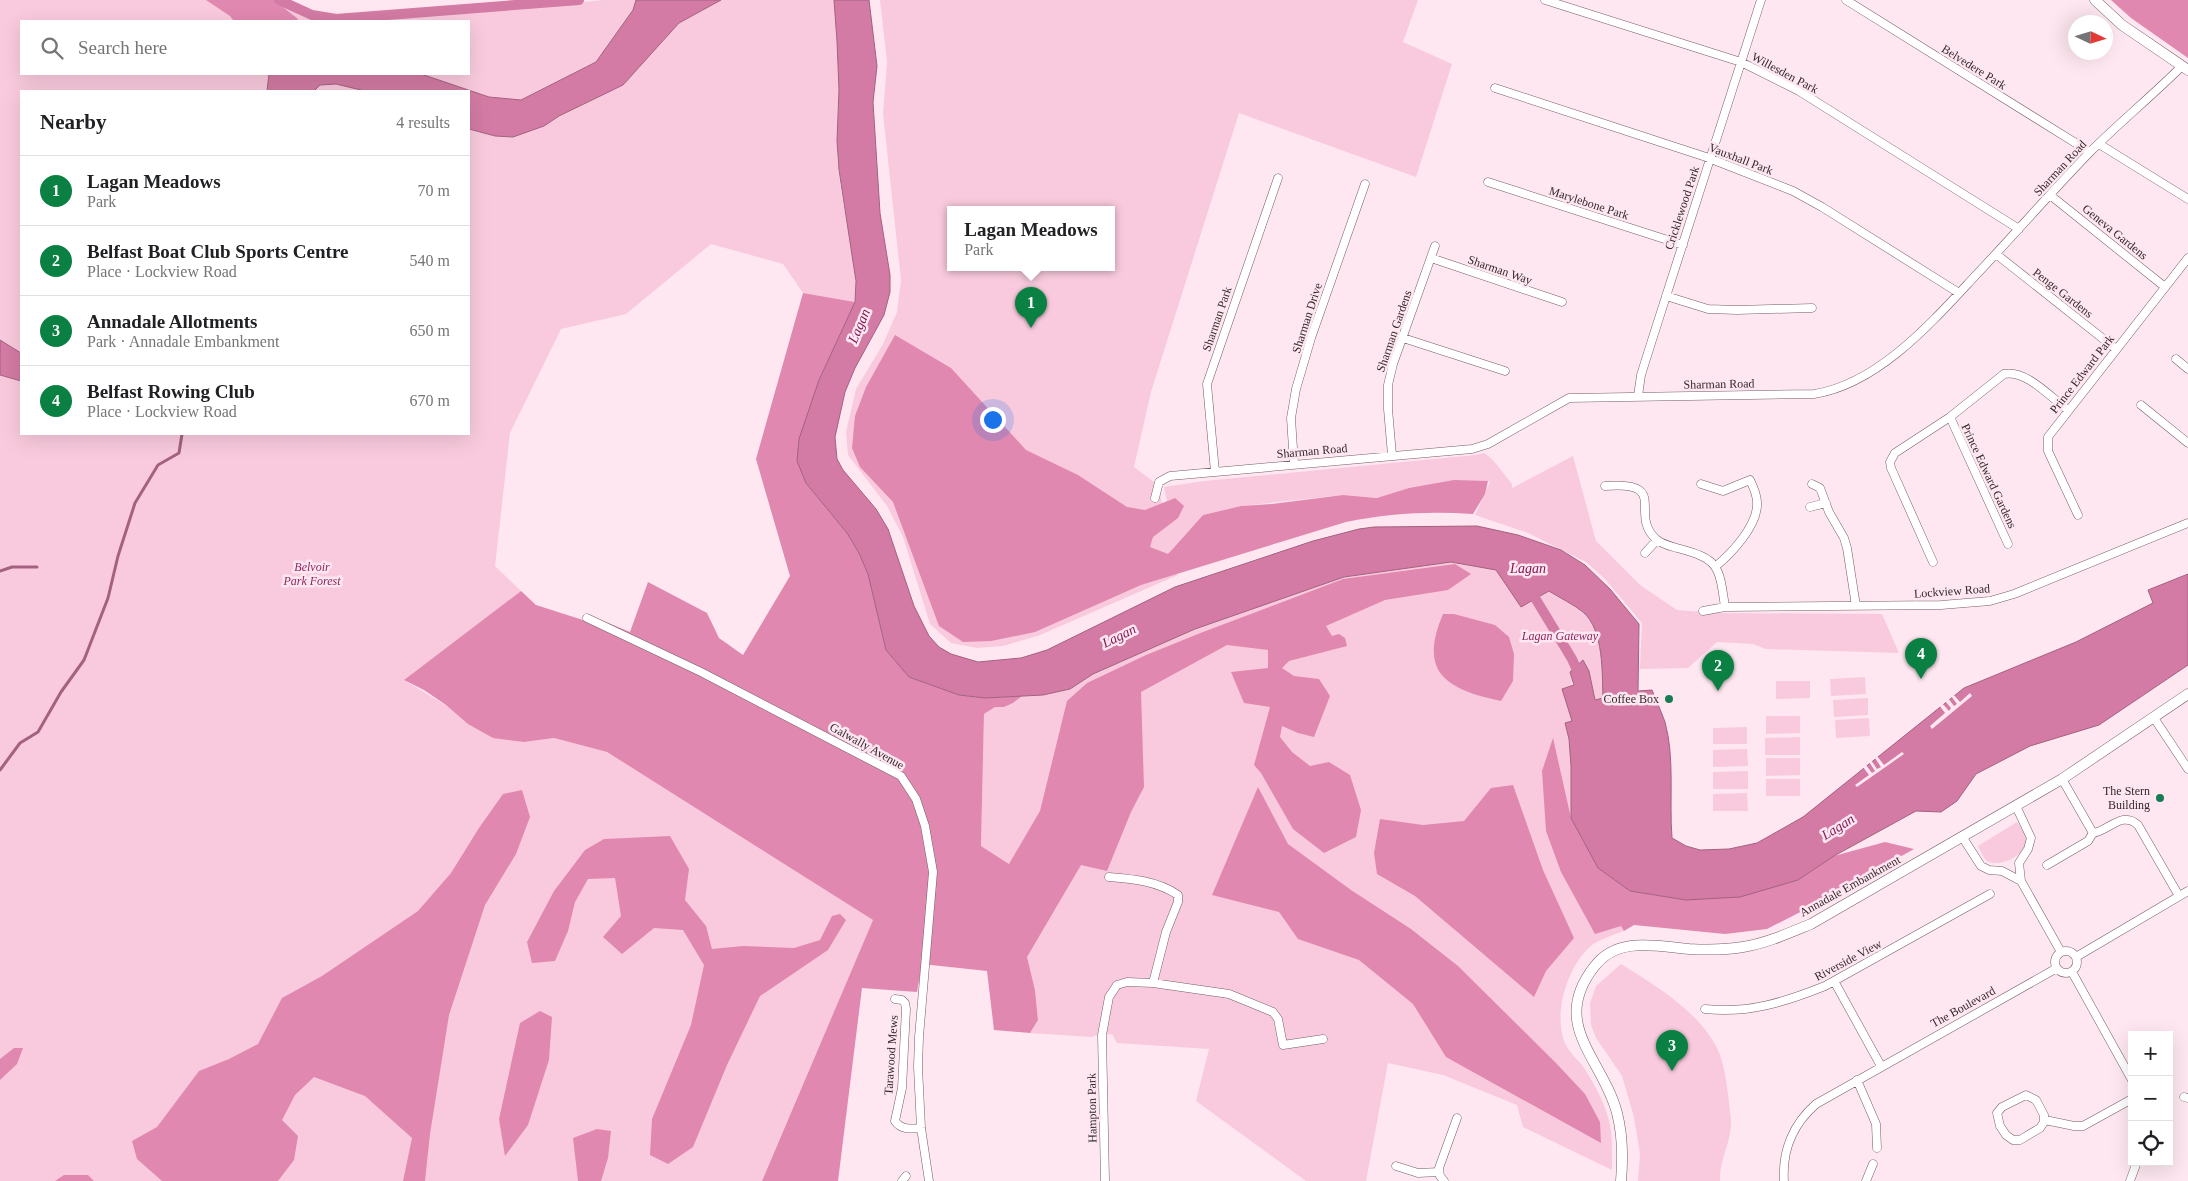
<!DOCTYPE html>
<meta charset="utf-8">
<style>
body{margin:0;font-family:Georgia,serif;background:#f2f2f2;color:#202124}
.controls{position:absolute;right:15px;bottom:15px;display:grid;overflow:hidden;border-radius:0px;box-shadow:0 5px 20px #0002}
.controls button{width:45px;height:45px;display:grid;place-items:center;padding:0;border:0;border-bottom:1px solid #e0e0e0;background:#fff;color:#202124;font:25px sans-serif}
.compass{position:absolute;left:2068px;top:15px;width:45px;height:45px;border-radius:50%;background:#fff;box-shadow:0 5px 20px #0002;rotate:94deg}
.you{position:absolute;left:992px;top:419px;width:18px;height:18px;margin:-12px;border:4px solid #fff;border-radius:50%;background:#1a73e8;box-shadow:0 0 0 8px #1a73e833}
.badge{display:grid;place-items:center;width:32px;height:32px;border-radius:50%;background:#0b8043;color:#fff;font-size:16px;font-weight:700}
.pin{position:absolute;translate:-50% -41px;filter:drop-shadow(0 1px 2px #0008)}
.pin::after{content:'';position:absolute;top:26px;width:18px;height:15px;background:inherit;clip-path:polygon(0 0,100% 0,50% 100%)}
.popup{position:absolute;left:947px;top:206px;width:168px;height:65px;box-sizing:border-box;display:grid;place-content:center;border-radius:0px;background:#fff;filter:drop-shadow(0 1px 4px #0005);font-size:16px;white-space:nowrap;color:#757577}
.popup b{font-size:19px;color:#202124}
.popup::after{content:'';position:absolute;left:50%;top:100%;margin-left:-10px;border:10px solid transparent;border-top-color:#fff}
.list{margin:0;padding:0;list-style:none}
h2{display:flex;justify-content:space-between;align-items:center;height:65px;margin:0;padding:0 20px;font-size:21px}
h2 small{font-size:16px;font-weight:400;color:#757577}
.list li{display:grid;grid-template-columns:32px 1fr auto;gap:15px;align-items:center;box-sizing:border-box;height:70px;padding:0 20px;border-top:1px solid #e0e0e0}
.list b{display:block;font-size:19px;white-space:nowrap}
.list p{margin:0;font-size:16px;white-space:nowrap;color:#757577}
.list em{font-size:16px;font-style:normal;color:#757577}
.icon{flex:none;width:28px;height:28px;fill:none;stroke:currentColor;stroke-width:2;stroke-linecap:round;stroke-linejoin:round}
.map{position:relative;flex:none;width:2188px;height:1181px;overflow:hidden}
.search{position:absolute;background:#fff;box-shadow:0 5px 20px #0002;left:20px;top:20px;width:450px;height:55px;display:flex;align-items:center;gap:12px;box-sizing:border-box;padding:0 18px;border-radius:0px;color:#757577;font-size:19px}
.panel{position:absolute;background:#fff;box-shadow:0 5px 20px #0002;left:20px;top:90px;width:450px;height:345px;border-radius:0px}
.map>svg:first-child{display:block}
</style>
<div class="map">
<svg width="2188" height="1181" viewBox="0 0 2188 1181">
<rect width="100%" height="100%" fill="#fee7f0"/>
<path fill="#f9cadd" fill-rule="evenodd" d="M0 0H266L321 21H21V74H269L267 91H21V353L0 340Z
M604 0H646L633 10 596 62 521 100 489 97 421 74H469V21H364Z
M721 0H834C837 30 839 61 839 91 838 117 836 142 838 167 842 213 859 256 855 302L803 293 783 264 711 244 626 314 561 329 510 433 495 566 521 591 404 680 445 705 524 742 554 738 607 752 873 920 762 1181H0V375L21 381V434H469V129L495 136 544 126 559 116 623 85 679 23Z
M880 0H1418L1403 42 1452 64 1416 177 1239 113 1151 392 1134 467 1158 485 1167 526 1175 498 1167 501 1164 487 1204 481 1476 455 1484 453C1494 458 1504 475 1512 484V488L1573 456 1596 541 1640 585 1677 610 1716 613 1882 614 1899 653 1766 649 1753 644 1717 642 1688 668 1640 669 1642 623 1604 578 1586 562 1528 533 1475 515 1490 482 1488 481 1409 488 1379 498 1343 495 1241 506 1203 515 1172 549 1178 575 1040 635 1003 646 977 648 951 643 930 624 903 537 887 506 848 455 846 432 856 389 883 344 897 312 901 280 883 114 887 62ZM951 209H1111V267H951Z
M336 84 365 91H315L320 85Z
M1451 562 1496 570 1521 607 1549 591C1560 598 1573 604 1583 612 1604 630 1602 673 1603 698L1595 700 1589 671 1571 673 1572 686 1562 689 1572 721 1565 724 1569 739 1571 766V818L1598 868 1624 931C1613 935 1601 939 1592 945 1567 965 1551 1018 1567 1047 1571 1054 1577 1059 1582 1065 1592 1080 1603 1099 1608 1117 1613 1134 1612 1152 1612 1170L1523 1127 1517 1105 1443 1075 1388 1063 1366 1181H1306L1196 1101 1209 1049 1117 1043 1112 1034 1097 1035 1091 1037 1030 1033 1038 1020 1035 990 1018 923 1009 864 981 846 984 714 995 707H1004L1013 703 1022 696 1070 689 1093 674 1195 629 1344 577Z
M1865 677 1866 694 1831 696 1830 679Z
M1776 681H1810V698L1776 699Z
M1868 698V715L1834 717 1833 700Z
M1766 716H1800V733L1766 734Z
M1869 718 1870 736 1836 738 1835 720Z
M1747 727V744H1713V728Z
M1800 737V755H1765V738Z
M1747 749 1748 766 1713 767V750Z
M1766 758H1800V775L1766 776Z
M1748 771V789H1713V772Z
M1766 779H1800V796H1766Z
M1747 793 1748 811H1713V794Z
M2017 822C2021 827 2027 834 2027 840 2027 854 2002 867 1989 862 1983 859 1981 851 1978 846Z
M1621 964C1656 986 1699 1011 1718 1050 1724 1064 1726 1079 1728 1094 1729 1104 1731 1115 1731 1125 1730 1145 1719 1161 1720 1181H1638L1640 1154 1634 1117 1622 1076 1596 1038 1591 1025 1590 1003 1596 986Z"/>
<path fill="#e188b0" d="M206 0H274L298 19 297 21H234L230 16Z
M2111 0H2188V58L2131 18Z
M803 293 855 302 819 380 806 483 847 533 859 553 868 574 886 650 909 677 959 695 985 698 1022 696 1013 703 1004 707H995L984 714 981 846 1009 864 1040 811 1067 701 1087 683 1146 655 1203 632 1343 579 1455 564 1471 574 1448 590 1385 600 1326 626 1332 636 1339 634 1345 638 1347 646 1289 661 1282 668 1294 676 1319 679 1330 696 1314 737 1298 733 1282 726 1280 737 1292 752 1310 766 1329 762 1350 775 1361 810 1356 837 1324 853 1293 829 1261 773 1254 765 1270 707 1244 703 1231 672 1268 668V650L1227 645 1141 692 1144 787 1131 812 1107 871 1081 865 1027 957 1035 990 1038 1020 1030 1033 994 1030 987 971 922 964 917 992 862 988 838 1181H762L873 920 607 752 554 738 524 742 493 738 468 724 446 705 424 690 404 680 521 591 536 605 586 621 589 615 630 632 648 582 707 613 719 638 743 655 790 576 756 459Z
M895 335 951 368 1026 450 1078 475 1127 507 1145 510 1175 498 1184 506 1178 518 1153 537 1150 547 1168 554 1203 515 1241 506 1272 504 1343 495 1377 498 1409 488 1454 480 1488 481 1485 494 1473 514C1430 511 1389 513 1346 522L1141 585 1035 632 991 641 963 642 939 626 893 502 860 467 852 448 855 416 866 387Z
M1443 614H1454L1495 625 1509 637 1514 654 1513 681 1501 701C1446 689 1418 673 1443 614Z
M1553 738 1571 818 1598 868 1630 891 1686 900 1798 880 1834 856 1885 842 1914 849 1814 905 1767 929 1725 934 1634 925 1624 931 1621 926 1595 934 1561 872 1546 831 1542 771Z
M1513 785 1543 870 1574 938 1546 971 1534 997 1415 896 1377 874 1374 853 1380 819 1423 825 1464 821 1491 788Z
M1258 787 1288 844 1351 890 1411 929 1458 966 1556 1063 1585 1094 1600 1122 1601 1143 1446 1057 1413 1004 1359 960 1298 939 1279 912 1212 895Z
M522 790 530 817 516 854 485 905 449 1015 430 1134 425 1181H403L412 1138 365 1096 314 1077 295 1095 282 1120 298 1136 294 1160 278 1181H162L137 1159 132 1141 157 1127 199 1071 229 1059 258 1044 282 998 322 976 418 911 451 873 479 828 503 794Z
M670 836 689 869 685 900 706 926 712 949 743 946 794 948 820 940 832 916 840 914 846 920 828 950 760 996 727 1065 693 1147 668 1164 650 1155 652 1119 691 1025 704 965 683 930 654 928 622 954 603 937 621 916 615 878 588 879 575 902 568 931 555 961 532 963 527 942 554 891 585 850 604 839Z
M540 1011 552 1017 549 1060 528 1125 505 1156 499 1119 520 1023Z
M14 1048H23L17 1064 0 1080V1059Z
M597 1129 611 1131 608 1158 601 1181H578L573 1138Z
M64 1175H88L94 1181H55Z"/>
<path fill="#d37ba4" stroke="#a36280" d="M636 0H721L679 23 623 85 559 116 544 126 513 137 495 136 469 129V91H365L336 84 320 85 314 91H267L269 74H421L489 97 521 100 596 62 633 10Z
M834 0H869L877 66 873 102 880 213 890 275V292L884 315 855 368 845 392 835 437 837 459 843 470 876 509 888 529 914 606 929 636 939 647 951 654 978 662 1021 658 1047 650 1175 587 1313 541 1359 529 1374 527 1477 526 1518 535 1561 550 1585 565 1610 589 1639 624 1638 691 1652 690C1656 700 1661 711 1665 722 1675 758 1669 800 1672 838L1686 846 1700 850 1729 849 1757 843 1803 817 1964 688 2076 642 2153 603 2148 590 2188 574V665L2099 725 2030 746 1976 774 1957 801 1941 812 1916 811 1834 856 1798 880 1740 897 1686 900 1630 891 1598 868 1571 818V766L1569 739 1565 723 1572 721 1562 689 1574 685 1570 672 1583 660 1589 671 1595 700 1603 698C1602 673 1604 630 1583 612 1573 604 1560 598 1549 591L1521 607 1496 570 1451 562 1344 577 1195 629 1093 674 1070 689 1043 695 985 698 959 695 909 677 886 650 868 574 859 553 847 533 806 483 797 461 799 439 819 380 855 302 856 281 839 170 837 141 839 90 837 41Z
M0 340 21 353V381L0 375Z"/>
<path fill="#fee7f0" d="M1970 693 1972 696 1932 729 1930 726 1945 713 1939 705 1942 703 1949 711 1951 708 1945 701 1948 698 1954 706 1957 704 1951 696 1953 694 1960 702Z
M1902 752 1904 754 1857 787 1855 785 1869 775 1863 767 1866 765 1872 773 1875 771 1869 762 1871 760 1877 769 1881 767 1875 758 1877 756 1884 765Z"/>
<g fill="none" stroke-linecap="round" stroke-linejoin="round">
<path stroke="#a36280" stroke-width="3" d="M0 571 12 567H37
M0 770 20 743 38 732 61 692 84 660 108 598 118 556 135 503 158 465 179 453 182 434"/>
<path stroke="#d37ba4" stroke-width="10" d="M279 0 312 15 336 19 579 0
M1529 588 1572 659 1581 679"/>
<defs>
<path id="minor" d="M1545 0 1741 62 1799 91 2019 229
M1846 0 2090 152
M1495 88 1706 157 1793 191 1822 207 1959 293
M2099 144 2188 199
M1488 182 1683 245
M2050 195 2165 287
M1996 254 2116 349
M1431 258 1562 302
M1666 296 1708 309 1737 310 1812 308
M1403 338 1505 371
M2176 359 2188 369
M1638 396 1641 375 1653 337 1761 0
M2141 405 2188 443
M1950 417 2008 544
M1392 455 1388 409V385L1393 364 1435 246
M1294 464 1291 418 1296 389 1311 338 1365 184
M1215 472 1207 384 1278 178
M1701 484 1723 491 1750 480C1754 488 1758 497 1757 506 1756 527 1731 554 1716 566
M1812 484 1820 488 1829 512 1844 538 1847 548 1856 606
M1605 486C1671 481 1628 514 1656 539 1661 544 1670 546 1677 548 1719 559 1719 565 1725 607
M1155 498 1159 482 1170 476 1472 449 1488 444 1569 398 1814 394C1879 384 1934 320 1976 275 2015 234 2051 192 2090 152 2120 122 2152 96 2182 66
M1810 507 1826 503
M2078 515 2048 451V437L2188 258
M1645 553 1657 540
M1933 562 1891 468 1890 462 1895 453 1950 417 2004 374C2026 369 2051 398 2068 410
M1703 611 1725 607 1941 605 1990 601 2014 594 2188 523
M587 618 701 672 901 776 916 799 925 826 933 872 919 1037 918 1067 921 1128 929 1181
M2154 718 2188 769
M2062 779 2093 833C2109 831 2122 810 2138 825L2179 896
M2016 806 2031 838 2028 849 2019 863 2021 881 2061 952
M1963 838 1981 866 1989 870 2002 871 2021 881
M2047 865 2088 841 2093 833
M1109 877C1134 879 1157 881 1178 895V902L1166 932 1153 983
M2055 962a11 11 0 1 1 22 0a11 11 0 1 1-22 0Z
M2076 957 2188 891
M2072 972 2132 1080
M1834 981 1881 1066
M895 999 902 1000 905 1003 906 1009 902 1088 895 1121C901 1130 911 1129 921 1128
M1705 1009C1748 1014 1785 1002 1825 986L1990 894
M1857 1080 1876 1124 1877 1148
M2026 1095 2036 1100 2044 1115V1122L2040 1128 2020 1140H2013L2006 1135 2000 1126 1997 1113 2002 1107Z
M2184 1097 2188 1098
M2045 1120 2074 1126H2083L2132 1099
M1396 1166 1418 1173 1439 1172
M902 1181 906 1176
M1105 1181 1102 1035 1109 997 1117 985 1127 982 1153 983 1229 994 1273 1012 1278 1019 1283 1045 1323 1039
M1444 1181 1440 1176 1439 1168 1457 1118
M1784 1181C1782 1151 1793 1124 1816 1104L2057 968
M1866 1181 1873 1164
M2130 1181 2137 1162"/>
<path id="tertiary" d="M2095 0 2122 25 2188 70
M1621 1181C1623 1158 1623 1136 1617 1113 1603 1059 1549 1025 1594 967 1617 936 1656 946 1689 949 1707 950 1725 950 1743 947 1767 943 1789 933 1811 924L2062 779 2188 694"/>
</defs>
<use href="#minor" stroke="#755d67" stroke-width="9"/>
<use href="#tertiary" stroke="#755d67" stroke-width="11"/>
<use href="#minor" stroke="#fff" stroke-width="8"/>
<use href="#tertiary" stroke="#fff" stroke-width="10"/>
</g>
<g fill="#177b53" stroke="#fee7f0" stroke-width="2">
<circle cx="1669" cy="699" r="5"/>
<circle cx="2160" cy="798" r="5"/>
</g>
<g text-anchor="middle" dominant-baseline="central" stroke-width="5" stroke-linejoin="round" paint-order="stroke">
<g font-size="12" fill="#33282d" stroke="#fee7f0">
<text transform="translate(1974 67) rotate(32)">Belvedere Park</text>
<text transform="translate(1785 73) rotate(28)">Willesden Park</text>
<text transform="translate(1741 159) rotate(21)">Vauxhall Park</text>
<text transform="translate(2060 168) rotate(-47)">Sharman Road</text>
<text transform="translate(1589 203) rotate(18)">Marylebone Park</text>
<text transform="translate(1682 208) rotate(-72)">Cricklewood Park</text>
<text transform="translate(2115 232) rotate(39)">Geneva Gardens</text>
<text transform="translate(1500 270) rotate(19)">Sharman Way</text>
<text transform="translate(2063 293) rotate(38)">Penge Gardens</text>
<text transform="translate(1307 318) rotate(-72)">Sharman Drive</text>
<text transform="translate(1217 319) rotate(-71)">Sharman Park</text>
<text transform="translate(1394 331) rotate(-71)">Sharman Gardens</text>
<text transform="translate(2082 374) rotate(-52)">Prince Edward Park</text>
<text transform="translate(1719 384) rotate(-1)">Sharman Road</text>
<text transform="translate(1312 451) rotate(-5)">Sharman Road</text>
<text transform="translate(1989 476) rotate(65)">Prince Edward Gardens</text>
<text transform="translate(1952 591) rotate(-4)">Lockview Road</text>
<text transform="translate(867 746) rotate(29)">Galwally Avenue</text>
<text transform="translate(1850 886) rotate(-29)">Annadale Embankment</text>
<text transform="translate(1848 960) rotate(-28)">Riverside View</text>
<text transform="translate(1963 1007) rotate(-29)">The Boulevard</text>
<text transform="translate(891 1055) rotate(-86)">Tarawood Mews</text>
<text transform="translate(1092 1108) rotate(-91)">Hampton Park</text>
</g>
<g font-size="12" font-style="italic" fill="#8d255e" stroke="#fee7f0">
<text x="312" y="567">Belvoir<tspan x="312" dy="14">Park Forest</tspan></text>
<text x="1560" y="636">Lagan Gateway</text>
</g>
<g font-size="12" fill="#33282d" stroke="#fee7f0" text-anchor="end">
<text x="1659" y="699">Coffee Box</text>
<text x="2150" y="791">The Stern<tspan x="2150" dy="14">Building</tspan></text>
</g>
<g font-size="14" font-style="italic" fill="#7f1652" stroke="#fee7f0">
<text transform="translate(859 326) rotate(-67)">Lagan</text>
<text x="1528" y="568">Lagan</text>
<text transform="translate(1119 636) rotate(-26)">Lagan</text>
<text transform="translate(1838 827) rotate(-32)">Lagan</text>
</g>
</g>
</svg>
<div class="controls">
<button>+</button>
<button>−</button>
<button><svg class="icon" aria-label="locate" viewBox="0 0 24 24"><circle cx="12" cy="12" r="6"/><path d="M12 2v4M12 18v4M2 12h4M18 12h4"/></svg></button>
</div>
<svg class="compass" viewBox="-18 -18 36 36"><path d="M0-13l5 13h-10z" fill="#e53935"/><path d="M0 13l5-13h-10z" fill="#757577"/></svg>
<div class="you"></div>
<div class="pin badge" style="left:1031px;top:328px">1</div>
<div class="popup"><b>Lagan Meadows</b>Park</div>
<div class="pin badge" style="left:1718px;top:691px">2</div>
<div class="pin badge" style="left:1672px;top:1071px">3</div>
<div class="pin badge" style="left:1921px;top:679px">4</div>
<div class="search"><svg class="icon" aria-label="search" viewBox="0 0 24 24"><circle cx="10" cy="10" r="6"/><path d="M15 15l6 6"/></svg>Search here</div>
<section class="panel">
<h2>Nearby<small>4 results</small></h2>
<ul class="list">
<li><span class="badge">1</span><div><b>Lagan Meadows</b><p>Park</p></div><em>70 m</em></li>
<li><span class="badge">2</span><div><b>Belfast Boat Club Sports Centre</b><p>Place · Lockview Road</p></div><em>540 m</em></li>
<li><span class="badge">3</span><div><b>Annadale Allotments</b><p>Park · Annadale Embankment</p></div><em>650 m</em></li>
<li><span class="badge">4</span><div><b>Belfast Rowing Club</b><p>Place · Lockview Road</p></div><em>670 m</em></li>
</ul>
</section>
</div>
